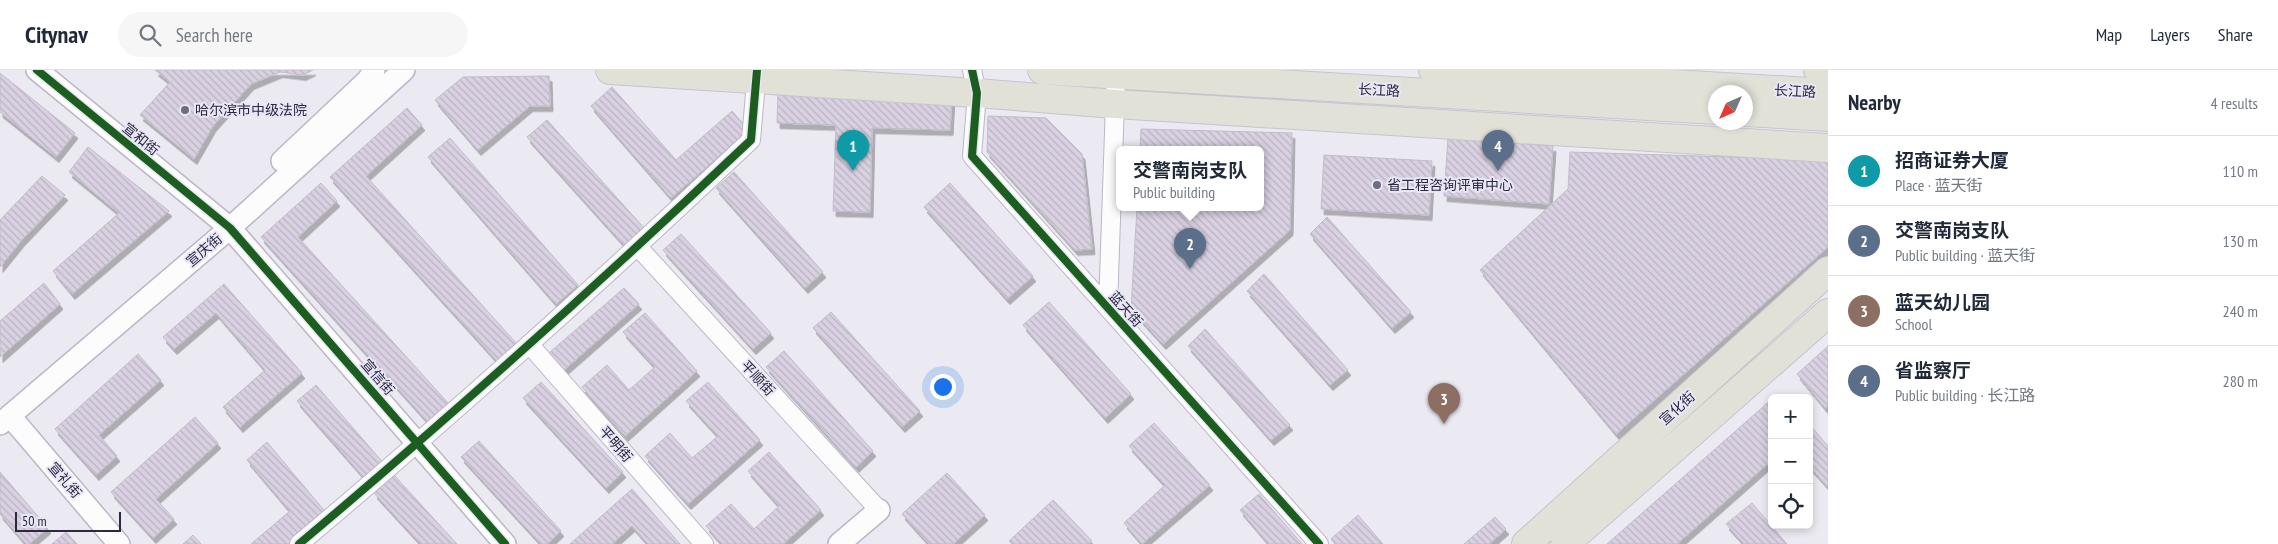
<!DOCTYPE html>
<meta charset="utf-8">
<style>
body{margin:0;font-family:"PT Sans Narrow","Noto Sans SC",sans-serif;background:#f6f6f7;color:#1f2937}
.controls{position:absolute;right:15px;bottom:15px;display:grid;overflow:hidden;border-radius:8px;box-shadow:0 2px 8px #0003}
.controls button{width:45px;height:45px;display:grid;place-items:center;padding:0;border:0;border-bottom:1px solid #e0e1e3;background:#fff;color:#1f2937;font:25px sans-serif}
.compass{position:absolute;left:1708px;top:15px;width:45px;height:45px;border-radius:50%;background:#fff;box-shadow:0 2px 8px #0003;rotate:225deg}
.scale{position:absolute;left:15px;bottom:12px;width:106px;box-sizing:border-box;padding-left:5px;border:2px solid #2c2842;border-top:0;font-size:14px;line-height:18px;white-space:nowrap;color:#2c2842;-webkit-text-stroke:4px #e8e7f5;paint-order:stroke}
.you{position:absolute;left:942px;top:316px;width:18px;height:18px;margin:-12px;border:4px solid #fff;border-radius:50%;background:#1a73e8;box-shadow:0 0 0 8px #1a73e833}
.badge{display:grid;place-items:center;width:32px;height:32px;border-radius:50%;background:#ea580c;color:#fff;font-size:16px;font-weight:700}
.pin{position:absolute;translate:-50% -41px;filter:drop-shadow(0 1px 2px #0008)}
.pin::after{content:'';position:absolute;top:26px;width:18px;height:15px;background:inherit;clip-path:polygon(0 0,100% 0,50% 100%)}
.popup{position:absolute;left:1116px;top:76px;width:148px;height:65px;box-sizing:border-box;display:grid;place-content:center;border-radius:8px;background:#fff;filter:drop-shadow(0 1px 4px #0005);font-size:16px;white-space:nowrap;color:#747a83}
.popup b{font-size:19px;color:#1f2937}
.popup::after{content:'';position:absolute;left:50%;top:100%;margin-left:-10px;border:10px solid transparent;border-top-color:#fff}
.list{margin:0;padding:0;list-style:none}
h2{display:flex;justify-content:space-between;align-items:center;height:65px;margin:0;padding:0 20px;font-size:21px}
h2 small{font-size:16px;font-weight:400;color:#747a83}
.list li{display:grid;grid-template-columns:32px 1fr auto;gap:15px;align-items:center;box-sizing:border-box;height:70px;padding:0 20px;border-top:1px solid #e0e1e3}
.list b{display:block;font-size:19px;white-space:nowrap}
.list p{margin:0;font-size:16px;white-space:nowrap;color:#747a83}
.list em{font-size:16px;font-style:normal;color:#747a83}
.icon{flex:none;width:28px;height:28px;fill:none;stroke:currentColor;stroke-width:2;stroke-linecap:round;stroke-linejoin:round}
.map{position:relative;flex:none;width:1828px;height:474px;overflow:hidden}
header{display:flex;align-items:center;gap:30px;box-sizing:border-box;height:70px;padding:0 25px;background:#fff;border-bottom:1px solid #e0e1e3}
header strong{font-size:24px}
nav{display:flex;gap:28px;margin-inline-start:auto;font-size:18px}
.search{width:350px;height:45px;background:#f6f6f7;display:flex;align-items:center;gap:12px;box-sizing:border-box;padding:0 18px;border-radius:28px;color:#747a83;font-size:19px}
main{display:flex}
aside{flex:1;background:#fff}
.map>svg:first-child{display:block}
</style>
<header>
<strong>Citynav</strong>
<div class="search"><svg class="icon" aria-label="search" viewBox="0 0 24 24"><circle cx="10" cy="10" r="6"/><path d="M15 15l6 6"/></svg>Search here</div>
<nav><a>Map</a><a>Layers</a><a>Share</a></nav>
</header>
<main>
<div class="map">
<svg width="1828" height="474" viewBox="0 0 1828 474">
<defs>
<pattern id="building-back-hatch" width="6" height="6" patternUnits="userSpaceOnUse" patternTransform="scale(1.25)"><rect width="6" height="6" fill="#d9d1e1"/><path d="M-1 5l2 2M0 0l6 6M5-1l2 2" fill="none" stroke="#bab3c2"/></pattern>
<filter id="shadow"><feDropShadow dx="3" dy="5.5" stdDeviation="0" flood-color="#0004"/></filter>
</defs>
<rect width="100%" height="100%" fill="#ebeaf2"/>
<path fill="url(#building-back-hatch)" stroke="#c2bbca" filter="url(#shadow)" d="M155 0H313L303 5 280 2 251 14 213 56 194 89 140 45 170 12Z
M0 3 75 63 56 87 0 42Z
M549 6 550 36H530L478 80 435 30 463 7Z
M612 17 676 90 732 41 749 60 671 128 591 36Z
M778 19 952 25 950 60 872 58 870 142 833 141 836 55 777 53Z
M407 38 422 55 366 106 517 274 497 291 330 107Z
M988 46 1046 48 1082 84 1092 179 1075 180 987 82Z
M547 50 645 159 626 177 527 67Z
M1141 59 1292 63 1290 160 1163 274 1131 239 1137 138H1260V80H1140Z
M450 68 578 215 556 234 428 87Z
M1448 68 1553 76 1549 134 1444 126Z
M88 77 169 141 72 224 53 201 119 143 69 102Z
M1570 82 1828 90V177L1616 364 1480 200 1568 119Z
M1324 85 1432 91 1429 145 1321 139Z
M734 102 823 202 805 218 716 118Z
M42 106 65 125 21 171 0 197V150Z
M321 113 337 131 298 167 449 334 429 353 261 167Z
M950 113 1033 206 1007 229 924 137Z
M1327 147 1411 242 1392 258 1310 164Z
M681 164 771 263 753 279 663 180Z
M1264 204 1348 300 1330 315 1247 221Z
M44 213 60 234 0 287V251Z
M224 214 302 303 240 357 223 337 265 300 216 243 174 279 163 267Z
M624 218 639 234 564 300 549 283Z
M1049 232 1131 324 1105 348 1023 255Z
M831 242 920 341 902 357 813 258Z
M645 243 697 301 625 366 582 317 607 295 629 320 655 297 623 262Z
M1205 259 1290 355 1271 370 1188 276Z
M1828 276V336L1825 338 1797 304Z
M784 281 873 381 856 397 766 297Z
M138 284 161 310 99 365 117 386 96 405 55 359Z
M541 312 623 402 606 418 523 328Z
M708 312 760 370 688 434 645 386 670 363 692 388 718 366 686 331Z
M316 315 386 396 368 412 297 331Z
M1772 329V390L1677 474H1607Z
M195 347 218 373 156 429 174 449 153 468 111 422Z
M1154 353 1210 415 1142 474 1124 453 1165 415 1129 376Z
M1809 354 1828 376V417L1809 396Z
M479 371 561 461 547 474H541L461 387Z
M267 372 328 445 294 474H251L290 441 247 390Z
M769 382 821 440 783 474H722L706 456 731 434 754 459 779 436 748 401Z
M0 402 48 458 29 474H26L0 444Z
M947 403 985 445 953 474H929L902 444Z
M394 405 457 474H421L374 423Z
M632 419 680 474H648L632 456 612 474H570Z
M1259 424 1302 474H1269L1240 440Z
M1053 430 1092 471 1088 474H1012L1009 471Z
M1752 433 1787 474H1744L1726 454Z
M1358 445 1383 474H1335L1331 469Z
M1495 447 1506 459 1489 474H1464Z
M66 462 77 474H52Z
M193 465 201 474H183Z"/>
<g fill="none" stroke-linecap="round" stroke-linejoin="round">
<defs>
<path id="minor" d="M972 0 977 23 972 86 1319 474
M638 177 879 440
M1108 237 1116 4
M529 274 704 474
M299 474C454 344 604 209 751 70L757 0"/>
<path id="tertiary" d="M37 0 230 158 505 474
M282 91 368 10 374 0
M10 346 119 474
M0 354 230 158 404 0
M839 474 879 440"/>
<path id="primary" d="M610 0 977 23 1115 34 1828 78
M1042 0 1716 40
M1433 0 1828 23
M1818 0 1828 1
M1746 42 1828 47
M1526 474 1828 201
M1565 474 1828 243"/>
</defs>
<use href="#minor" stroke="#bab7c7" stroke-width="20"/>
<use href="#tertiary" stroke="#bab7c7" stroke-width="24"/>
<use href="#primary" stroke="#c6c5cd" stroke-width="30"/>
<use href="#minor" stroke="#fcfcfd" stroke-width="18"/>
<use href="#tertiary" stroke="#fcfcfd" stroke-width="21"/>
<use href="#primary" stroke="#e1e1d8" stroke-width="28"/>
<defs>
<path id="cycleway" d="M37 0 230 158 505 474
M972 0 977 23 972 86 1319 474
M299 474C454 344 604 209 751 70L757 0"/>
</defs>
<use href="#cycleway" stroke="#e8e7f5" stroke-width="11"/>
<use href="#cycleway" stroke="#1b5e20" stroke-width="8"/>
</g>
<g fill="#6f6c80" stroke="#e8e7f5" stroke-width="2">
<circle cx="185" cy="40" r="5"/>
<circle cx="1377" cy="115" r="5"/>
</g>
<g text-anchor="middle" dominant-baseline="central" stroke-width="4" stroke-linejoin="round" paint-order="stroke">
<g font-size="14" fill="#2c2842" stroke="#e8e7f5">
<text transform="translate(1379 20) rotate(3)">长江路</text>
<text transform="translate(1795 21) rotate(3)">长江路</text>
<text transform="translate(141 69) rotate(39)">宣和街</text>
<text transform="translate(204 180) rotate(-40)">宣庆街</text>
<text transform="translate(1126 239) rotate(48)">蓝天街</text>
<text transform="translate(378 307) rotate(49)">宣信街</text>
<text transform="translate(758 308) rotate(47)">平顺街</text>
<text transform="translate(1677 338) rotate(-42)">宣化街</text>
<text transform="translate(616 374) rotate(49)">平明街</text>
<text transform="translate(65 410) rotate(49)">宣礼街</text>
</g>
<g font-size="14" fill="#2c2842" stroke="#e8e7f5" text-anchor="start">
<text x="195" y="40">哈尔滨市中级法院</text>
<text x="1387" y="115">省工程咨询评审中心</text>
</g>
</g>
</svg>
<div class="controls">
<button>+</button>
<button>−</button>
<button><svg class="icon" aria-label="locate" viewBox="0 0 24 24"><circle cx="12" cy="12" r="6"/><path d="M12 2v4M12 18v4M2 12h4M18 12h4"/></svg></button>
</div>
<svg class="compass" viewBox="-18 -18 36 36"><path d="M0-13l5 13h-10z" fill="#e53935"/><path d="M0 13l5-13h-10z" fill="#747a83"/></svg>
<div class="scale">50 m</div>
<div class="you"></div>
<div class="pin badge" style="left:853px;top:101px;background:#0f9aa8">1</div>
<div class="pin badge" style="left:1190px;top:199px;background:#5c6f8a">2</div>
<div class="popup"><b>交警南岗支队</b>Public building</div>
<div class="pin badge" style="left:1444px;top:354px;background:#8d6e63">3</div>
<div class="pin badge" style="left:1498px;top:101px;background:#5c6f8a">4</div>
</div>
<aside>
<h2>Nearby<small>4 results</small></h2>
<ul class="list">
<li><span class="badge" style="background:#0f9aa8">1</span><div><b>招商证券大厦</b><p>Place · 蓝天街</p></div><em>110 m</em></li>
<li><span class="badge" style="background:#5c6f8a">2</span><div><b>交警南岗支队</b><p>Public building · 蓝天街</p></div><em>130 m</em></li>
<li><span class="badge" style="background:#8d6e63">3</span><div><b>蓝天幼儿园</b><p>School</p></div><em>240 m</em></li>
<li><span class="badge" style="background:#5c6f8a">4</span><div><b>省监察厅</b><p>Public building · 长江路</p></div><em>280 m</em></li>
</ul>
</aside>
</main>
